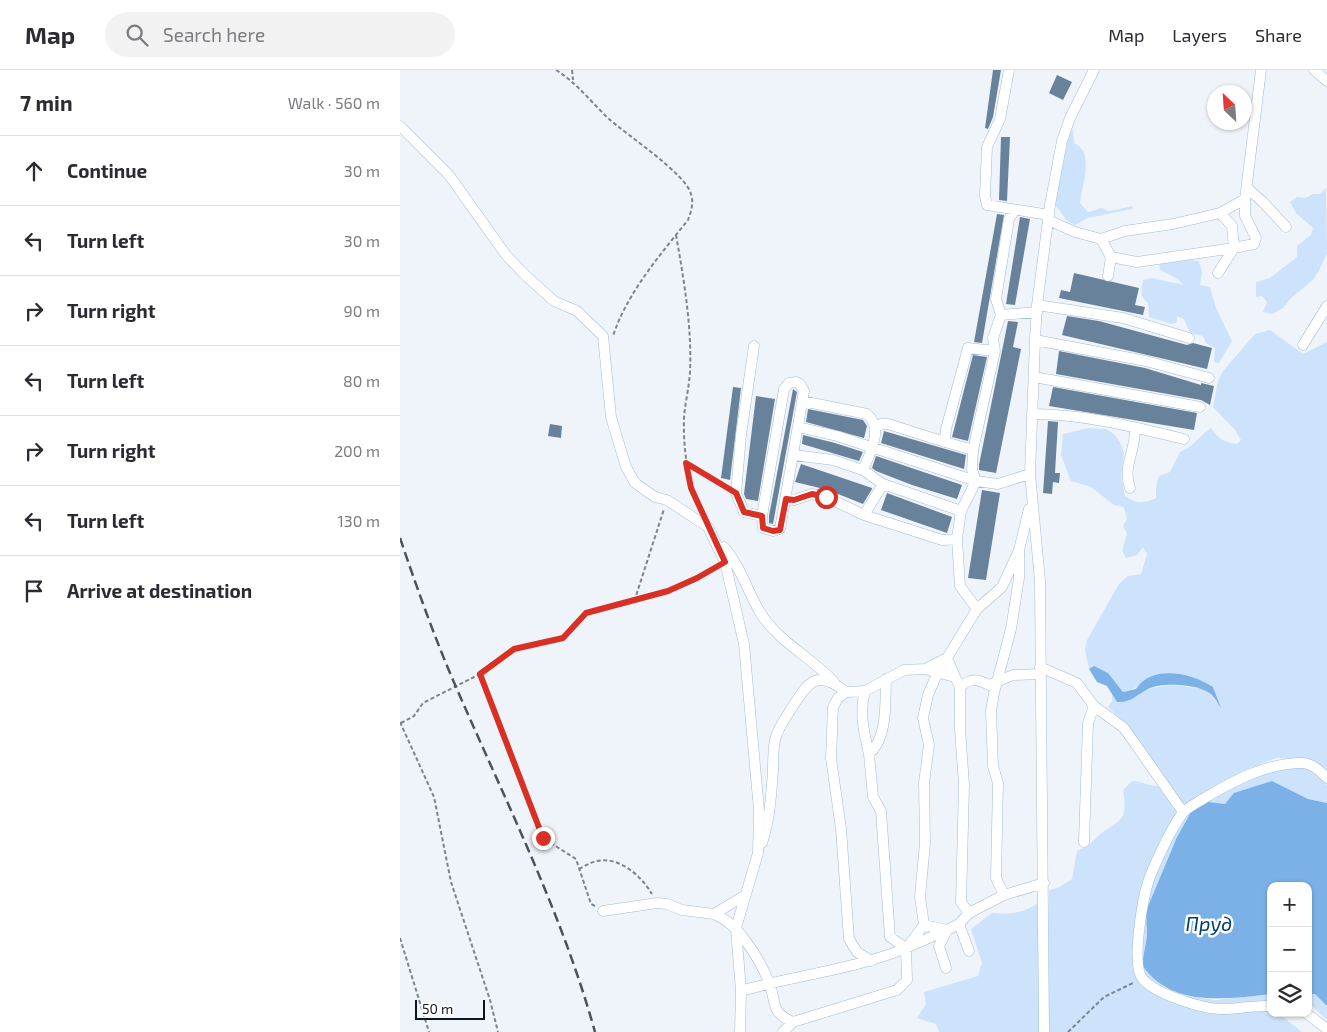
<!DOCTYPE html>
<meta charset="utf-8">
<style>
body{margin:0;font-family:"Exo 2",sans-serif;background:#f2f2f3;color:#2b2b33}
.controls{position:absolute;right:15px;bottom:15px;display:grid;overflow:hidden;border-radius:10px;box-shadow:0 1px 4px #0004}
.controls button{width:45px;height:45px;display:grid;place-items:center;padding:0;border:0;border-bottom:1px solid #e1e1e2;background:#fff;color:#2b2b33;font:25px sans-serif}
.compass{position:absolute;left:807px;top:15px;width:45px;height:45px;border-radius:50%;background:#fff;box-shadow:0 1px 4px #0004;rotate:335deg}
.scale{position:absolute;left:15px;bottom:12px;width:70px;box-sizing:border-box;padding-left:5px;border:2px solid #0c1620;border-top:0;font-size:14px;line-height:18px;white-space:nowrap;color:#0c1620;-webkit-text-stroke:4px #fff;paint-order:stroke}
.stop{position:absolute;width:15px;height:15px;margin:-11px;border:4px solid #d93025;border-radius:50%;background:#fff}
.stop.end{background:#d93025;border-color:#fff;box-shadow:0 1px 5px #0008}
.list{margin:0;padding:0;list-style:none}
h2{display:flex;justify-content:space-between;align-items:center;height:65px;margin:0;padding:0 20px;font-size:21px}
h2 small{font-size:16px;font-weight:400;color:#7c7c81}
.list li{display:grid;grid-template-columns:32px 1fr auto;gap:15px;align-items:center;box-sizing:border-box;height:70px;padding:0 20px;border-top:1px solid #e1e1e2}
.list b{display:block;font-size:19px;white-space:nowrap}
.list em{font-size:16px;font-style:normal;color:#7c7c81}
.icon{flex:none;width:28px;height:28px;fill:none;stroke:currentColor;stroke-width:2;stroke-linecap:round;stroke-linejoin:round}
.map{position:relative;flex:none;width:927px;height:962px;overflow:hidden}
header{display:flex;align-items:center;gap:30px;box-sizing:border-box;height:70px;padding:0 25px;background:#fff;border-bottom:1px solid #e1e1e2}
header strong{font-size:24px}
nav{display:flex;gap:28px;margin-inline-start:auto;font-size:18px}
.search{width:350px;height:45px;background:#f2f2f3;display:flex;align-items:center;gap:12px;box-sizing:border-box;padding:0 18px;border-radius:28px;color:#7c7c81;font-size:19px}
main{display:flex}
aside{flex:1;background:#fff}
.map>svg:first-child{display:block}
</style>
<header>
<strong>Map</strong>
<div class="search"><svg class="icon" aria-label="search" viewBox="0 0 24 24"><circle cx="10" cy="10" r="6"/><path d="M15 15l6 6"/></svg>Search here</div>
<nav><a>Map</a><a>Layers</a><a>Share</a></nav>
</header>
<main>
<aside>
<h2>7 min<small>Walk · 560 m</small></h2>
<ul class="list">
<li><svg class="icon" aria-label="ahead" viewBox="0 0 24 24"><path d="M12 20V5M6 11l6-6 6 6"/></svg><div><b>Continue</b></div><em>30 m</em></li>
<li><svg class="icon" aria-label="left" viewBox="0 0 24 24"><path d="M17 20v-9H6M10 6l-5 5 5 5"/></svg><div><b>Turn left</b></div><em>30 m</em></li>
<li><svg class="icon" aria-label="right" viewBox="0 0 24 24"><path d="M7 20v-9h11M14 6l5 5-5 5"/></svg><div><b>Turn right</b></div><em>90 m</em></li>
<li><svg class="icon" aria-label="left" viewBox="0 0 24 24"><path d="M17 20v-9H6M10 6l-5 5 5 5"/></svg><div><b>Turn left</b></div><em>80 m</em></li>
<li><svg class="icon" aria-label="right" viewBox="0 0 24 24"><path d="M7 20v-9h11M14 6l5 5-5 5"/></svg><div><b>Turn right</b></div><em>200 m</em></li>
<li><svg class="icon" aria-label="left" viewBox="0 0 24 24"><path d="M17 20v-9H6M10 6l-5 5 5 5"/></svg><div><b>Turn left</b></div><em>130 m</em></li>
<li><svg class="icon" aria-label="arrive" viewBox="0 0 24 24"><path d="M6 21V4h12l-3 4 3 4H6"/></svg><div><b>Arrive at destination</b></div></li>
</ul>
</aside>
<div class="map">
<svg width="927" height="962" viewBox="0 0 927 962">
<rect width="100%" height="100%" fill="#eff4fa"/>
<path fill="#cce3fb" d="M673 60 674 73C695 82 682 115 680 133L688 142 702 138 709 141 733 136 732 139 688 148 675 155 667 151 654 133 669 65Z
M926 118 927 183 919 201 913 210 891 228 883 238 872 244 863 242 867 232 862 226 856 227V212L870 208 897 187V176L911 165 913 158 896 143 890 132 897 127 906 128 913 124H920Z
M790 190 799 191 802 202 800 215 810 217 816 238 832 271 819 293 814 292 815 278 806 273 803 266 790 263 784 249 777 246V252L772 254 749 247 748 233C739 226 741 220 743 210L752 208 783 215 778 209 760 200 759 192Z
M870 260 903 284 927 272V702L910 689 876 688 843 701 784 735 728 656 708 637 712 631V624L717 632C744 620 759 612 789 617 794 618 801 618 805 620 813 624 815 632 820 636L813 617C796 613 772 602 754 606 744 609 739 619 723 622L717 614 694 596 689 599 685 580 687 570 719 514 728 506 741 504 747 484 743 477 737 485 726 488 722 481 727 464 723 456 727 449 724 437 714 435 691 417 671 411 661 385 663 364 689 358 706 359 714 364 720 372 724 383 721 408 725 426C737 434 743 434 756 428V416L759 406 770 402 780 382C792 378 800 365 811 358 818 369 824 372 837 374L841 370 835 360 813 337 818 311 823 301 855 264Z
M902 696 910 698 927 715V733L908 729 872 711 825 734 808 732 798 738 797 735 868 701Z
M732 711C742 711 747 716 758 716L775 741 791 742 777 767 746 841 747 866 742 895C752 911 771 920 784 934L858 937 871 940V943H878L902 962H648L649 820 658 818 672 809 677 781C687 777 690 774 697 767 718 748 729 755 723 720Z
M640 832V962H539L536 954 517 948 526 934 524 922 578 906 582 893 571 859 592 843C609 845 625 843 640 832Z
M871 924V931C838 934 814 936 783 925L815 930Z
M908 924H915L927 936V950L908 932Z"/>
<path fill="#7bb1e7" d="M694 596 708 603 723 622 736 619C752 594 792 603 813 617L821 638C816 631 814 625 806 621 794 614 760 612 748 619 736 625 731 633 717 632L707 616 697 612 689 599Z
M872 711 908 729 927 733V936L915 924H908V816H871V924C826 929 771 938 742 895L747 866 746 841 777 767 791 742 808 732 825 734 834 723Z"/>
<path fill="#69829b" d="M593 0H601L593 47 588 59 585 58Z
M657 5 672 12 663 30 649 23Z
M601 67H610L607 131 599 130Z
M597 144 604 145 582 273 574 272Z
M620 147 630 149 615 235 606 234Z
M674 203 739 218 735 235 745 237 743 245 659 228 661 220 670 222Z
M667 246 699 251 787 275 793 273 812 278 807 299 662 265Z
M608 251 618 252 613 277 621 279 596 403 579 400V395Z
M659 281 745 298 801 315V313L814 316 810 335 801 330 656 304Z
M573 285 587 287 568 371 552 367Z
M333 317 341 318 330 410 321 408Z
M653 317 797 343 794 360 649 336Z
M393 319 397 322 373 454 369 453V446Z
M356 326 375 329 358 431 346 429 344 424Z
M408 339 463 350 467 356 464 368 406 352Z
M648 351 658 352 655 403H660L659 413 653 412 652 424 643 423Z
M150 354 162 356 161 368 148 366Z
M484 361 566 385 564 399 481 373Z
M403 365 435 373 463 382 459 391 402 374Z
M476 386 562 415 557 429 512 415 476 401 472 398Z
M401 394 472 418V419L463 434 428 420 395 412Z
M582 420 600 423 586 510 568 508Z
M487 423 552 447 547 463 481 440Z"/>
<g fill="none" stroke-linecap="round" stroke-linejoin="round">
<defs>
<path id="minor" d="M609 0 600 49 587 77 585 126 587 135 649 145
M914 0 927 11
M0 56 49 105 106 185 125 205 154 231 177 241 203 266 211 347 226 397 235 413 255 427 267 430 308 457 325 492 344 574 359 740 358 783 336 858 341 921 340 962
M847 118 863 132 886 157
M648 150 675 162 701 169 725 161 773 154 820 143 845 129 861 0
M701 169 711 187 737 192 834 178 832 156 820 143
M818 203 834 178 854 174 856 168 845 146V129
M708 206 711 187
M637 235 723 248 789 268
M601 245 637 242
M635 270 746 291 809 308
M903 275 927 236
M354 276 341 365 336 423 344 442 362 446
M634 307 800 337
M396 312 400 314 404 321 380 459 373 461 363 458 362 446 384 319 389 313Z
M632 344C685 344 733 357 784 369
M398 357 437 366 576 411 598 414 630 404
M475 358 481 354H488L545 372
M573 380 545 372 546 359 568 278 595 281 593 268 601 245 596 229 609 149 615 140
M394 385 433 390 463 400C470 383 484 359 467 344L402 331
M463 400 483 414 561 441
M730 418C722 396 736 381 735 358
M387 429 394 430 412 424 426 427 464 445 542 470 557 469
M464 445 483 414
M324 477C341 497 348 523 361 544 379 572 412 588 434 612
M577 539 560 516 557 469 561 441 576 411 572 400 573 380 595 281
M640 597 677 613 694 636 724 658 783 742
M525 599 547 588 577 539 602 517 619 480 629 439
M486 609C485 632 488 668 469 684L473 727 481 741 490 867 506 878 547 860 524 855
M560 617V659L564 715 561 832 569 843
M465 621C459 642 464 663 469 684
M684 772 688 653 694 636
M362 773C370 749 371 726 373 701 373 691 373 680 375 670 378 657 386 647 393 636 409 610 418 600 446 622
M604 825 596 808 598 713 593 696 591 641 594 623 611 559 619 508V480
M203 841 257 833 267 834 282 840 314 844 344 826
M314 844C338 853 359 888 369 912 377 932 369 942 393 952
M559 854 569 881
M508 876 524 855 520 827 525 773 524 713 529 675 523 648 528 625 537 604 547 588 555 607
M471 891 457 882 449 869 441 759 431 688 433 637 438 628 446 622 465 621 504 600 525 599 555 607 560 617C570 608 577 609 589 615L613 605 640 604
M546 898 539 876 547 860 559 854 569 843 604 825 644 813
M341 921C396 905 453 900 506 878L507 910 497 920 393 952 383 962
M871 936C854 935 838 939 822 939 803 939 754 924 742 908 731 894 743 822 751 804 759 785 770 761 782 744 786 738 797 733 803 729 833 711 866 693 902 693 912 693 920 701 927 708
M906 943 927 959
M644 962 640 511 630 404 635 270 637 235 650 135 662 71 670 48 694 0"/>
</defs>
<use href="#minor" stroke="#a0bbd6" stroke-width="11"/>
<path stroke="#7c848c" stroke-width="2" stroke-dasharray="4 2.5" stroke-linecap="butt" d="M156 0C177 13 191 32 209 49 227 65 286 104 291 124 294 133 291 142 288 150 260 185 227 223 213 266
M172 0 173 10
M276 165C284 210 292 257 290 302 289 318 285 333 284 348 283 381 288 411 301 441
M286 393 326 418
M235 529 268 521 316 497
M0 652 34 727 51 812 90 930 98 962
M1 653 14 646 23 633 80 604
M179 799C185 796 191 792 197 791 220 786 242 807 252 824
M195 836 191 834 176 789 143 768 80 604 114 579 163 568 186 543 235 529 264 439
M0 868 29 962
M668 962 704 927 733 913"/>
<use href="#minor" stroke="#fff" stroke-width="10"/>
<path stroke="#4a525b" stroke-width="2.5" stroke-dasharray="10 5" stroke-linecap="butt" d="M0 468C17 518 35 569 56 617 105 730 162 843 195 962"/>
</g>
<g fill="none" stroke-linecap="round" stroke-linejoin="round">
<path stroke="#d93025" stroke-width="6" d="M143 768 80 604 114 579 163 568 186 543 268 521 297 508 325 492 291 418 286 393 336 423 344 442 362 446 363 458 373 461 380 460 386 429 394 430 412 424 426 427"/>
</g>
<g text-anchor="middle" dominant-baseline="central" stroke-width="5" stroke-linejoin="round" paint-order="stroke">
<g font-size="20" font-style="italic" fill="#003e6f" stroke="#fff">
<text x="809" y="853">Пруд</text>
</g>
</g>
</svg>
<div class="controls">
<button>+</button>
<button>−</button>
<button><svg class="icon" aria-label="layers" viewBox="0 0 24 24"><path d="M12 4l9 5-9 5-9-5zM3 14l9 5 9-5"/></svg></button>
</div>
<svg class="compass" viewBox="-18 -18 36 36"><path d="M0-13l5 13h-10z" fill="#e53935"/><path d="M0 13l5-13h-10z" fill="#7c7c81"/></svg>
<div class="scale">50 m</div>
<div class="stop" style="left:426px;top:427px"></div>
<div class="stop end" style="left:143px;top:768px"></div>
</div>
</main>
